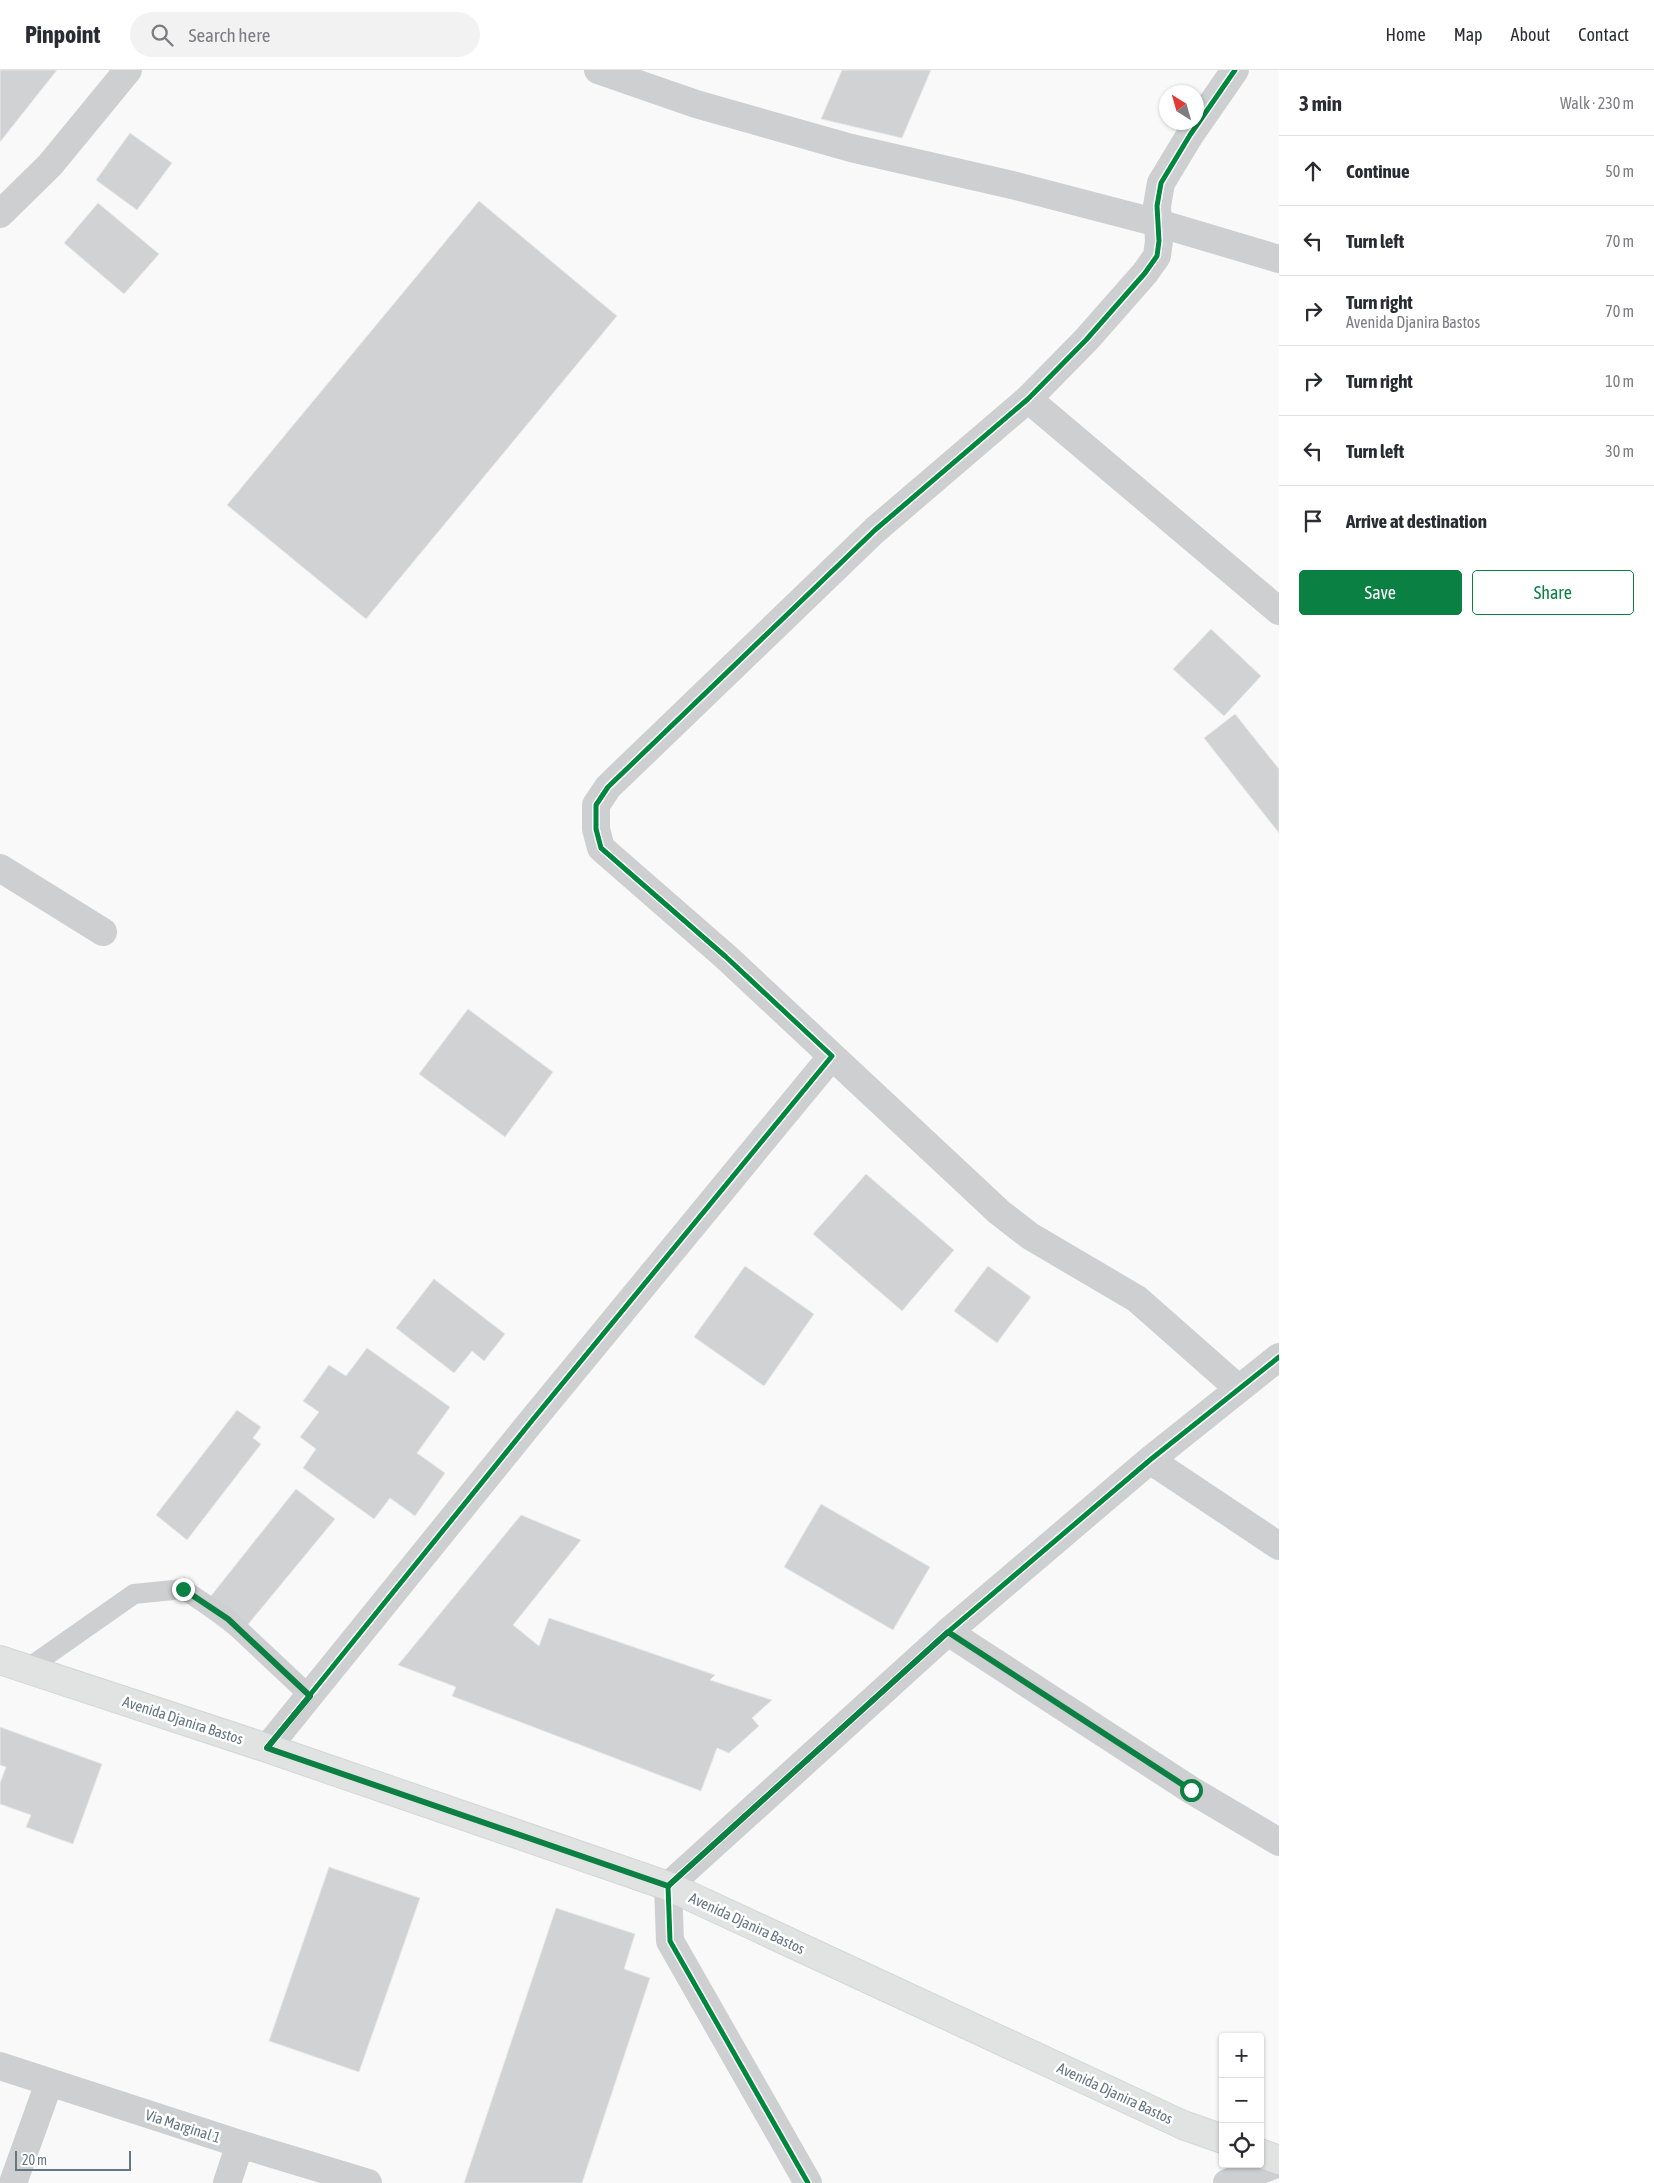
<!DOCTYPE html>
<meta charset="utf-8">
<style>
body{margin:0;font-family:"Asap Condensed",sans-serif;background:#f2f2f3;color:#2b2b33}
.controls{position:absolute;right:15px;bottom:15px;display:grid;overflow:hidden;border-radius:5px;box-shadow:0 1px 4px #0004}
.controls button{width:45px;height:45px;display:grid;place-items:center;padding:0;border:0;border-bottom:1px solid #e1e1e2;background:#fff;color:#2b2b33;font:25px sans-serif}
.compass{position:absolute;left:1159px;top:15px;width:45px;height:45px;border-radius:50%;background:#fff;box-shadow:0 1px 4px #0004;rotate:323deg}
.scale{position:absolute;left:15px;bottom:12px;width:116px;box-sizing:border-box;padding-left:5px;border:2px solid #657683;border-top:0;font-size:14px;line-height:18px;white-space:nowrap;color:#657683;-webkit-text-stroke:4px #fff;paint-order:stroke}
.stop{position:absolute;width:15px;height:15px;margin:-11px;border:4px solid #0b8043;border-radius:50%;background:#fff}
.stop.end{background:#0b8043;border-color:#fff;box-shadow:0 1px 5px #0008}
.list{margin:0;padding:0;list-style:none}
h2{display:flex;justify-content:space-between;align-items:center;height:65px;margin:0;padding:0 20px;font-size:21px}
h2 small{font-size:16px;font-weight:400;color:#7c7c81}
.list li{display:grid;grid-template-columns:32px 1fr auto;gap:15px;align-items:center;box-sizing:border-box;height:70px;padding:0 20px;border-top:1px solid #e1e1e2}
.list b{display:block;font-size:19px;white-space:nowrap}
.list p{margin:0;font-size:16px;white-space:nowrap;color:#7c7c81}
.list em{font-size:16px;font-style:normal;color:#7c7c81}
.actions{display:flex;gap:10px;padding:15px 20px}
.actions a{flex:1;padding:11px 0;border:1px solid #0b8043;border-radius:5px;text-align:center;font-size:18px;color:#0b8043}
.actions .main{background:#0b8043;color:#fff}
.icon{flex:none;width:28px;height:28px;fill:none;stroke:currentColor;stroke-width:2;stroke-linecap:round;stroke-linejoin:round}
.map{position:relative;flex:none;width:1279px;height:2113px;overflow:hidden}
header{display:flex;align-items:center;gap:30px;box-sizing:border-box;height:70px;padding:0 25px;background:#fff;border-bottom:1px solid #e1e1e2}
header strong{font-size:24px}
nav{display:flex;gap:28px;margin-inline-start:auto;font-size:18px}
.search{width:350px;height:45px;background:#f2f2f3;display:flex;align-items:center;gap:12px;box-sizing:border-box;padding:0 18px;border-radius:28px;color:#7c7c81;font-size:19px}
main{display:flex}
aside{flex:1;background:#fff}
.map>svg:first-child{display:block}
</style>
<header>
<strong>Pinpoint</strong>
<div class="search"><svg class="icon" aria-label="search" viewBox="0 0 24 24"><circle cx="10" cy="10" r="6"/><path d="M15 15l6 6"/></svg>Search here</div>
<nav><a>Home</a><a>Map</a><a>About</a><a>Contact</a></nav>
</header>
<main>
<div class="map">
<svg width="1279" height="2113" viewBox="0 0 1279 2113">
<rect width="100%" height="100%" fill="#f9f9f9"/>
<path fill="#d0d2d3" stroke="#e8e8e8" d="M0 0H57L0 72Z
M842 0H931L902 68 821 49Z
M130 63 172 93 137 140 96 110Z
M479 131 617 246 366 549 227 435Z
M98 133 159 184 124 224 64 173Z
M1211 559 1261 606 1224 646 1173 599Z
M1235 644 1279 699V763L1204 668Z
M468 939 553 1002 505 1067 419 1004Z
M866 1104 954 1180 902 1241 813 1164Z
M745 1196 814 1244 764 1316 694 1267Z
M988 1196 1031 1227 997 1273 954 1241Z
M434 1209 505 1264 484 1291 472 1281 454 1303 396 1258Z
M367 1278 450 1337 417 1383 445 1403 415 1446 390 1428 374 1449 303 1398 316 1379 300 1367 319 1342 303 1331 329 1295 346 1306Z
M237 1340 261 1357 253 1368 261 1374 187 1470 156 1445Z
M296 1419 335 1449 236 1569 199 1541Z
M821 1434 930 1497 893 1560 784 1497Z
M521 1445 581 1470 513 1555 539 1576 549 1548 715 1605 710 1610 772 1630 752 1648 759 1656 729 1683 717 1678 701 1721 452 1626 456 1617 398 1595Z
M0 1657 102 1694 73 1774 26 1757 31 1745 0 1734V1713L6 1697 0 1695Z
M329 1797 420 1828 359 2002 269 1971Z
M556 1838 635 1864 624 1899 650 1908 582 2113H464Z"/>
<g fill="none" stroke-linecap="round" stroke-linejoin="round">
<defs>
<path id="secondary" d="M0 1590 267 1678 668 1816 1183 2055 1223 2069
M1260 2083 1279 2090"/>
</defs>
<use href="#secondary" stroke="#d5d6d7" stroke-width="30"/>
<path stroke="#cecfd0" stroke-width="20" d="M27 1599 134 1524 183 1519 228 1549 310 1626"/>
<path stroke="#cecfd0" stroke-width="28" d="M598 0 696 34 851 78 1012 115 1158 153 1279 189
M0 144 50 95 128 0
M1028 329 1279 541
M0 798 103 862
M832 986 999 1142 1030 1166 1137 1229 1239 1319
M1150 1390 1279 1476
M948 1562 1191 1720 1279 1772
M267 1678 530 1353 832 986 726 887 601 778 596 759V735L608 717 875 460 1028 329 1086 270 1145 203 1157 186 1159 171 1157 136 1161 113 1190 65 1235 0
M0 1996 240 2074 368 2113
M13 2113 49 2013
M227 2113 240 2074
M808 2113 670 1871 668 1816 948 1562 1150 1390 1279 1287
M1227 2113 1279 2093"/>
<use href="#secondary" stroke="#e1e2e2" stroke-width="28"/>
<defs>
<path id="cycleway" d="M267 1678 530 1353 832 986 726 887 601 778 596 759V735L608 717 875 460 1028 329 1086 270 1145 203 1157 186 1159 171 1157 136 1161 113 1190 65 1235 0
M808 2113 670 1871 668 1816 948 1562 1150 1390 1279 1287"/>
</defs>
<use href="#cycleway" stroke="#fff" stroke-width="8"/>
<use href="#cycleway" stroke="#00873e" stroke-width="5"/>
</g>
<g fill="none" stroke-linecap="round" stroke-linejoin="round">
<path stroke="#0b8043" stroke-width="6" d="M183 1519 228 1549 310 1626 267 1678 668 1816 948 1562 1191 1720"/>
</g>
<g text-anchor="middle" dominant-baseline="central" stroke-width="5" stroke-linejoin="round" paint-order="stroke">
<g font-size="15" fill="#657683" stroke="#fff">
<text transform="translate(183 1650) rotate(18)">Avenida Djanira Bastos</text>
<text transform="translate(747 1853) rotate(25)">Avenida Djanira Bastos</text>
<text transform="translate(1115 2023) rotate(25)">Avenida Djanira Bastos</text>
<text transform="translate(183 2056) rotate(18)">Via Marginal 1</text>
</g>
</g>
</svg>
<div class="controls">
<button>+</button>
<button>−</button>
<button><svg class="icon" aria-label="locate" viewBox="0 0 24 24"><circle cx="12" cy="12" r="6"/><path d="M12 2v4M12 18v4M2 12h4M18 12h4"/></svg></button>
</div>
<svg class="compass" viewBox="-18 -18 36 36"><path d="M0-13l5 13h-10z" fill="#e53935"/><path d="M0 13l5-13h-10z" fill="#7c7c81"/></svg>
<div class="scale">20 m</div>
<div class="stop" style="left:1191px;top:1720px"></div>
<div class="stop end" style="left:183px;top:1519px"></div>
</div>
<aside>
<h2>3 min<small>Walk · 230 m</small></h2>
<ul class="list">
<li><svg class="icon" aria-label="ahead" viewBox="0 0 24 24"><path d="M12 20V5M6 11l6-6 6 6"/></svg><div><b>Continue</b></div><em>50 m</em></li>
<li><svg class="icon" aria-label="left" viewBox="0 0 24 24"><path d="M17 20v-9H6M10 6l-5 5 5 5"/></svg><div><b>Turn left</b></div><em>70 m</em></li>
<li><svg class="icon" aria-label="right" viewBox="0 0 24 24"><path d="M7 20v-9h11M14 6l5 5-5 5"/></svg><div><b>Turn right</b><p>Avenida Djanira Bastos</p></div><em>70 m</em></li>
<li><svg class="icon" aria-label="right" viewBox="0 0 24 24"><path d="M7 20v-9h11M14 6l5 5-5 5"/></svg><div><b>Turn right</b></div><em>10 m</em></li>
<li><svg class="icon" aria-label="left" viewBox="0 0 24 24"><path d="M17 20v-9H6M10 6l-5 5 5 5"/></svg><div><b>Turn left</b></div><em>30 m</em></li>
<li><svg class="icon" aria-label="arrive" viewBox="0 0 24 24"><path d="M6 21V4h12l-3 4 3 4H6"/></svg><div><b>Arrive at destination</b></div></li>
</ul>
<div class="actions"><a class="main">Save</a><a>Share</a></div>
</aside>
</main>
